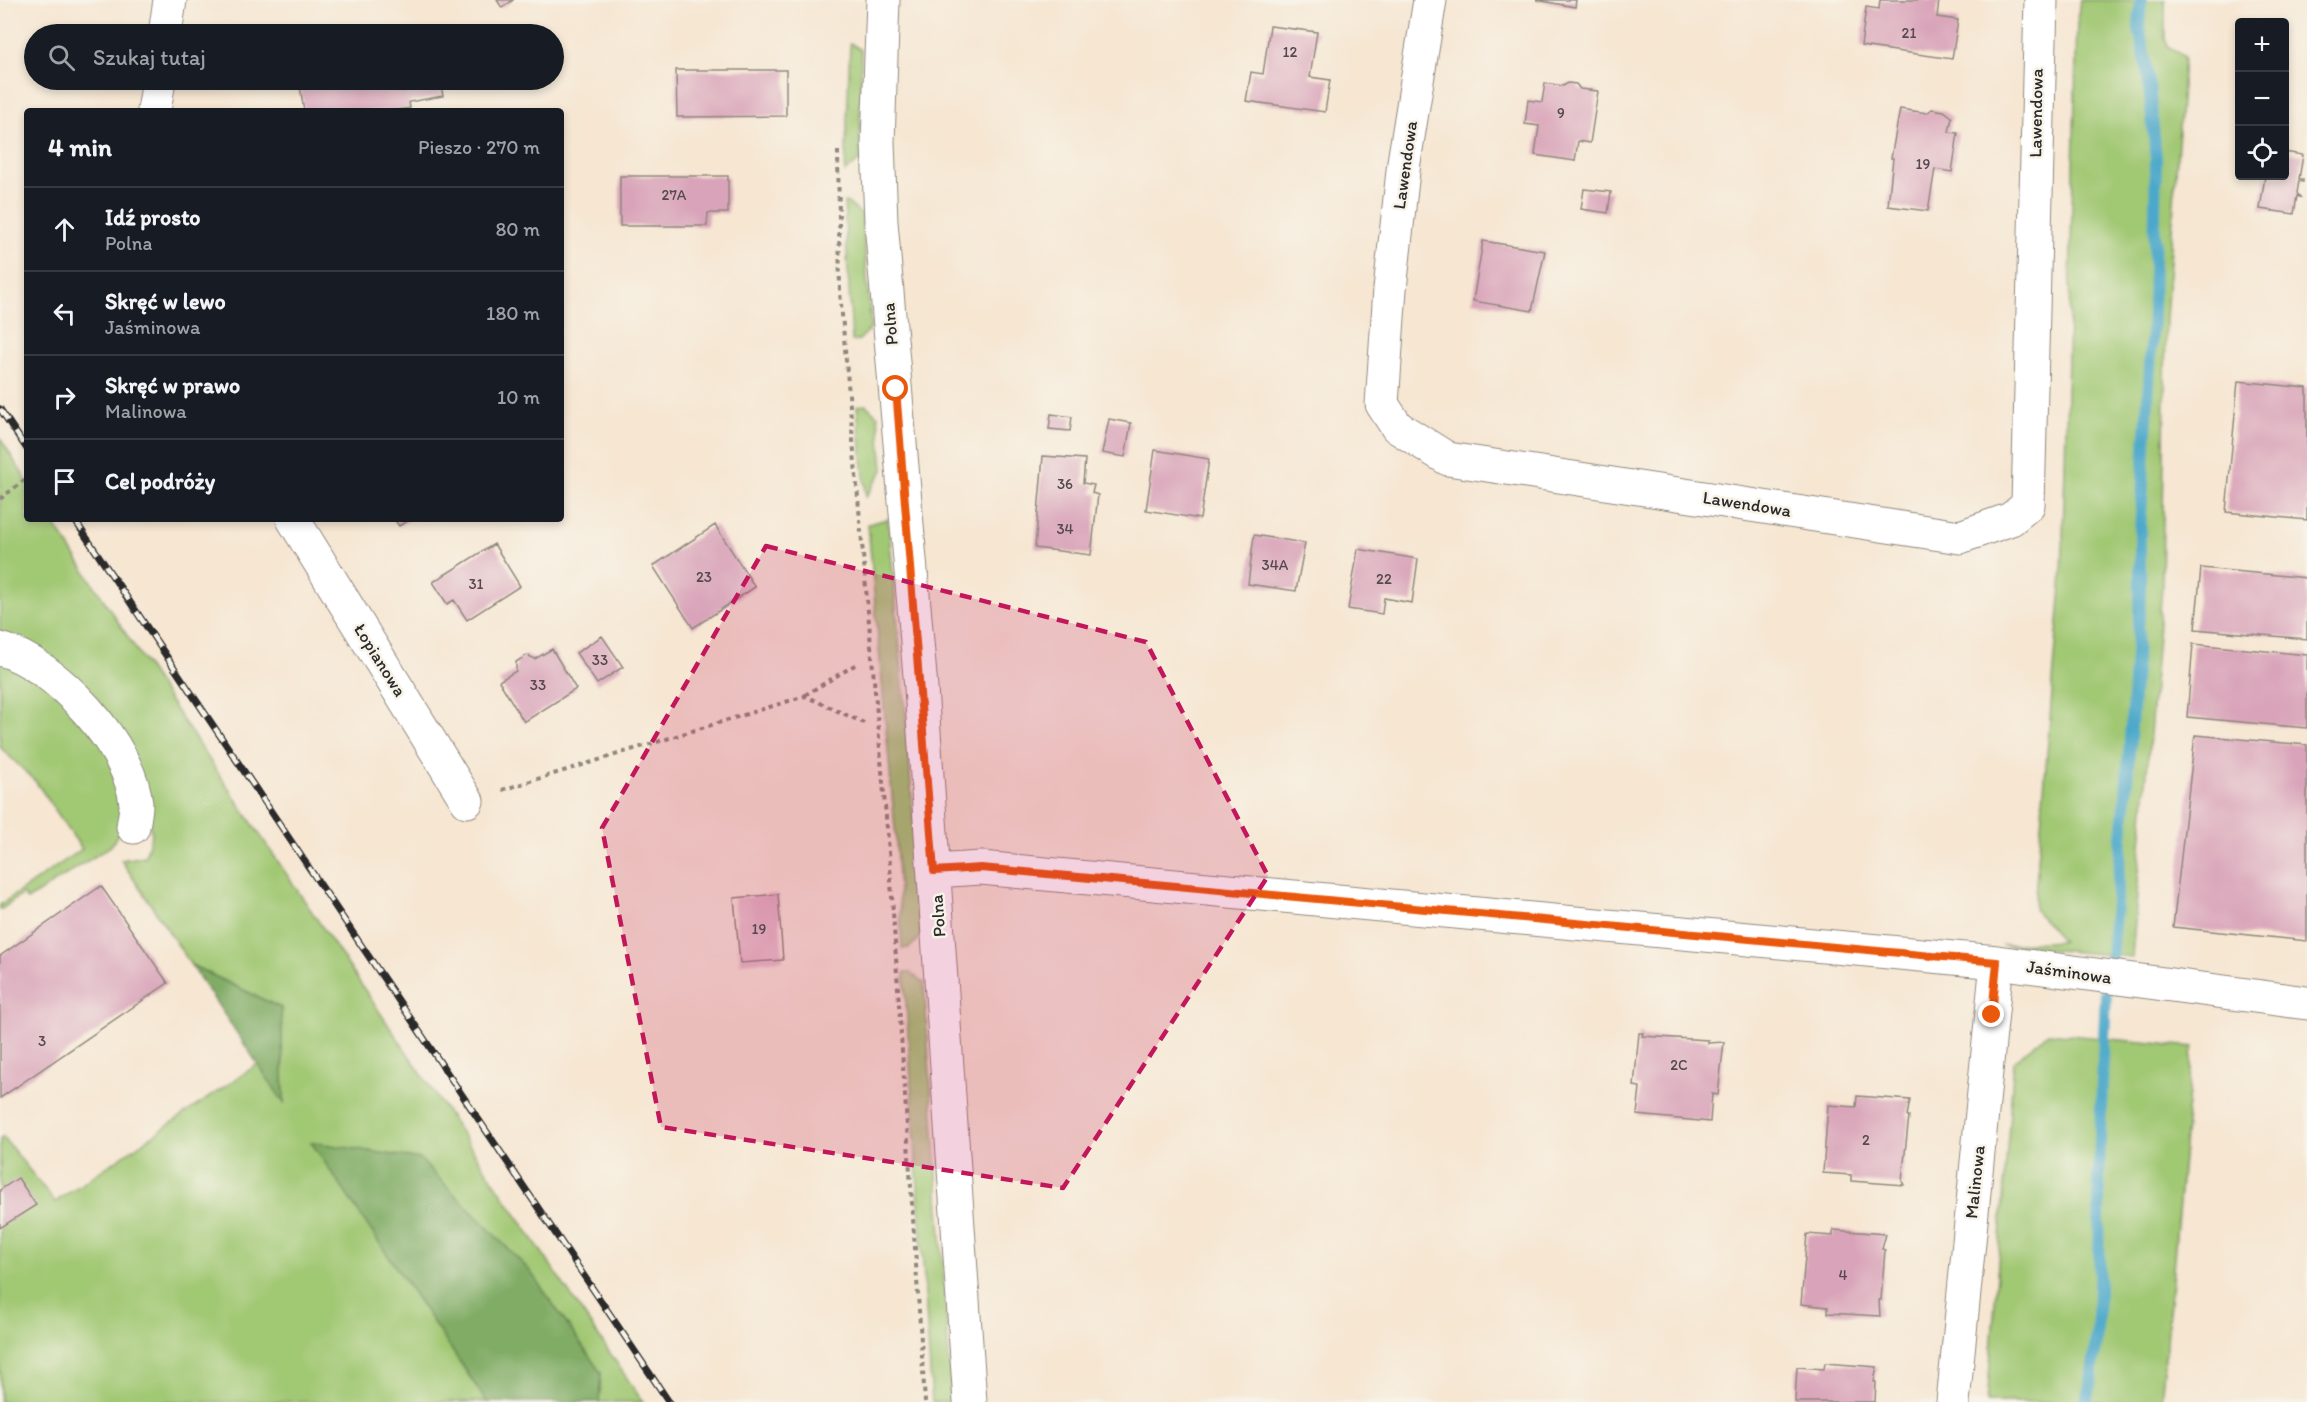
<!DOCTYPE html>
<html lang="pl">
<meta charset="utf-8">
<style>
body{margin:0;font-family:Itim,sans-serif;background:#20242c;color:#f1f3f6}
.controls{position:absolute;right:18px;top:18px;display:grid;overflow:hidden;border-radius:6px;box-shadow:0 3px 9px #0003}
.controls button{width:54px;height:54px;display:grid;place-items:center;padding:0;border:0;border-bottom:2px solid #363941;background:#171b24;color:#f1f3f6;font:30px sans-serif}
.stop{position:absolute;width:18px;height:18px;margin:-14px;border:4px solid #ea580c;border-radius:50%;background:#fff}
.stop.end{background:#ea580c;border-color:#fff;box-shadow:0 2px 6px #0008}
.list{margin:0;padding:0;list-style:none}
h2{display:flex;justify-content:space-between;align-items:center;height:78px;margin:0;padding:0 24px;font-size:26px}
h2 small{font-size:20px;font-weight:400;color:#9ea1a6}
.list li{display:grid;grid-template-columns:39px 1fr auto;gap:18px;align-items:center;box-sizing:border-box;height:84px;padding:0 24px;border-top:2px solid #363941}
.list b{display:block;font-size:22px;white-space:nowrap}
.list p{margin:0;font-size:20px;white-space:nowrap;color:#9ea1a6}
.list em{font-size:20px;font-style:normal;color:#9ea1a6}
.icon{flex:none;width:33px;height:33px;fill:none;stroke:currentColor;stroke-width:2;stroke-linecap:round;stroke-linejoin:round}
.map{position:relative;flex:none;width:2307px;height:1402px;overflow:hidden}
.search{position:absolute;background:#171b24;box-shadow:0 3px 9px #0003;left:24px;top:24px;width:540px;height:66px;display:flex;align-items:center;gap:15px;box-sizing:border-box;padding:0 21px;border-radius:33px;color:#9ea1a6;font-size:22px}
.panel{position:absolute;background:#171b24;box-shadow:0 3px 9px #0003;left:24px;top:108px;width:540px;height:414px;border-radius:6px}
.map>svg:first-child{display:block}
</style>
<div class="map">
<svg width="2307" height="1402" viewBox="0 0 2307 1402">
<rect width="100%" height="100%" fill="#f7f3e8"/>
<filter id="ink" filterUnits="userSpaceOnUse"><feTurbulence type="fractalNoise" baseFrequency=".0167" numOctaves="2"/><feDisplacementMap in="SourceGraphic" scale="12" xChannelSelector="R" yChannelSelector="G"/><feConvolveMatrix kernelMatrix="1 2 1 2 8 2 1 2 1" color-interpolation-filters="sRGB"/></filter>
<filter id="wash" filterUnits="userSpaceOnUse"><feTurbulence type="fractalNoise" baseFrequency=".008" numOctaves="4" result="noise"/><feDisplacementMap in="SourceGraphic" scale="24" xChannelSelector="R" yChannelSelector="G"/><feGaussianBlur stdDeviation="1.35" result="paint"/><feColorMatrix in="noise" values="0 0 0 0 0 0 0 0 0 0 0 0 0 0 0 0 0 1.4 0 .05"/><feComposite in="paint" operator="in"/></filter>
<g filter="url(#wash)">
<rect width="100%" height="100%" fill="#f6e6d2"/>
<path fill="#a1c873" stroke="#667a4f" stroke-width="1.5" d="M2080 0H2165V39L2168 46 2184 57 2166 319 2162 586 2132 957 2001 945 2062 941 2034 909 2062 574 2077 24Z
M850 43 861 50 860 160 845 172Z
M844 202 848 203 862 215 871 328 859 340 852 341Z
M866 405 878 416 883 470 866 497 857 406Z
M0 438 27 481V519H51L173 706 643 1402H599L601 1372 312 1142 487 1402H0V1139L3 1137 55 1202 258 1064 284 1101 281 1008 191 965 121 860 145 856 152 834 131 757 0 641Z
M888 519 907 727 921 937 909 948 902 949 896 840 868 524Z
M0 656 55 687 109 752 124 824 111 846 27 900 23 894 0 910V905L82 849 36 782 0 747Z
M904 973H911L924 983 952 1402H932Z
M2048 1033 2193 1047 2161 1402H1987L2014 1061Z"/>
<path fill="#80ac65" stroke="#566c48" stroke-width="1.5" d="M191 965 281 1008 284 1103Z
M311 1142 420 1159 530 1271 601 1373 599 1402H487Z"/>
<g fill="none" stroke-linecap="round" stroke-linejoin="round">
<path stroke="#4ba8ca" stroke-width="12" d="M2111 956 2126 795 2140 599V532L2153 315 2156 159 2148 75 2139 27 2141 0
M2087 1402C2103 1327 2099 1256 2099 1180 2100 1118 2103 1056 2106 994"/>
</g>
<g id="blocks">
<path fill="#d9a4b9" d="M497 0H513L502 8Z
M1536 0H1576L1575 7Z
M1880 0H1939L1937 17 1958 20 1952 59 1861 46 1866 7 1879 9Z
M1270 26 1317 32 1310 77 1330 80 1325 112 1246 101 1251 72 1263 74Z
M676 70H786V116L677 117Z
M299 80H440L443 96 409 102 410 108 390 111H304Z
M1545 83 1563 86 1568 83 1576 84 1580 89 1598 91 1590 143 1578 141 1575 161 1535 155 1539 126 1525 124 1528 100 1542 102Z
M1900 109 1927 113 1932 109 1944 111 1952 117 1949 132 1958 133 1952 172 1935 169 1928 211 1888 206 1893 158H1891Z
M2284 152 2303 155 2299 179H2303V182L2299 181 2297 193 2300 197 2297 196 2294 214 2260 209 2265 176H2284Z
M620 176H728V213H708L707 226H620Z
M1584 189 1611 192 1608 213 1581 209Z
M1483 241 1545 251 1532 311 1473 301Z
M2238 381 2307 388V520L2226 512Z
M1051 414 1072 417 1070 431 1049 429Z
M1109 419 1131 423 1125 457 1102 453Z
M1155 450 1209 459 1200 519 1146 510Z
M1043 456 1085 459 1083 483 1094 485 1092 493 1098 495 1091 555 1035 548Z
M394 519H411L399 526Z
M715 525 755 587 693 628 653 566Z
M1254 535 1305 543 1296 591 1248 584Z
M494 544 520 586 467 620 454 600 447 604 433 582Z
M1358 549 1418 559 1412 603 1384 598 1382 614 1348 609Z
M2201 568 2307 578V639L2195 629Z
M602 636 623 667 597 684 576 653Z
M2193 644 2307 655V728L2187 717Z
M552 649 576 689 524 722 499 681 516 671V662L527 655 535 659Z
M2195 735 2307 745V941L2173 927Z
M101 886 168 983 0 1098V956Z
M778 894 783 960 740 963 734 898Z
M1639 1033H1643L1642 1036 1708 1040V1043L1724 1042 1718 1095 1712 1094 1710 1122 1637 1115 1640 1087 1634 1086Z
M1857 1096 1910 1100 1907 1116H1909L1902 1181 1904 1185 1851 1181V1175L1823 1173 1828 1105 1856 1107Z
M18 1178 36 1205 0 1228V1190Z
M1833 1230 1886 1234 1882 1249 1885 1250 1881 1300H1879L1880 1316 1828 1313V1307L1801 1304 1807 1234 1833 1236Z
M1825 1363 1877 1367 1874 1382H1876L1875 1402H1795L1797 1367 1824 1369Z"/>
</g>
</g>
<g filter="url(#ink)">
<use href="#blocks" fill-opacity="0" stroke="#90887e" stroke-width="1.5"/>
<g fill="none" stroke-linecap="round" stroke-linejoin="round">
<defs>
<path id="minor" d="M883 0 878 142 881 222 921 688 970 1402
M1430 0 1404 162 1390 289 1382 404 1397 427 1448 459 1960 537 2011 519 2028 505 2041 0
M165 34 170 0
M154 111 159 80
M293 519 467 801
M0 649C55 663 131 746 136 804 136 811 134 820 133 827
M934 871 981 868 1997 962 2307 1003
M1953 1402 1997 962"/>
</defs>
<use href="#minor" stroke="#90887e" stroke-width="35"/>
<path stroke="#90887e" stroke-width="4" stroke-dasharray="4.5 4.5" stroke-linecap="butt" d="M838 151 840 292 889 851 925 1402
M0 499 27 478
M805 695 858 663
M502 790 805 696 864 723"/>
<use href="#minor" stroke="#fff" stroke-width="33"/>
<defs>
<path id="rail" d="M0 409 27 449
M74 519 669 1402"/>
</defs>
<use href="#rail" stroke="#2b2b2b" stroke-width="7"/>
<use href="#rail" stroke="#f7f3e8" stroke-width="4.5" stroke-dasharray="14" stroke-linecap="butt"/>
</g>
</g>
<g fill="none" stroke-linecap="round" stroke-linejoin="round" filter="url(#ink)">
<path stroke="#ea580c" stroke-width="8" d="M896 389 934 871 981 868 1997 962 1992 1015"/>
</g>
<path fill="#c2185b" fill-opacity="0.2" stroke="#c2185b" stroke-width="4.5" stroke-dasharray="12 8" stroke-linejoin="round" d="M766 546 1146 642 1268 876 1063 1188 661 1127 602 828Z"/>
<g text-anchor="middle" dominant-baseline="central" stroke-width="5" stroke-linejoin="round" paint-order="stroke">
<g font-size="15" fill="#56494e">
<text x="1909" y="33">21</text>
<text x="1290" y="52">12</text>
<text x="1561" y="113">9</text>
<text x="1923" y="164">19</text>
<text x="674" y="195">27A</text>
<text x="1065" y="484">36</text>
<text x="1065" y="529">34</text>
<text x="1275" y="565">34A</text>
<text x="704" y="577">23</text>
<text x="1384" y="579">22</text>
<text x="476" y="584">31</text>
<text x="600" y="660">33</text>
<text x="538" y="685">33</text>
<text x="759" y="929">19</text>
<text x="42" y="1041">3</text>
<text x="1679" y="1065">2C</text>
<text x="1866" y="1140">2</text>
<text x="1843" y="1275">4</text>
</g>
<g font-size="18" fill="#2b2b2b" stroke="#f7f3e8">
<text transform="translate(2036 113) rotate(-89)">Lawendowa</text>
<text transform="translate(1405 165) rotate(-82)">Lawendowa</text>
<text transform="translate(890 324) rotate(-95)">Polna</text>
<text transform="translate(1747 504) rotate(9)">Lawendowa</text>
<text transform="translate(380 660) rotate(58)">Łopianowa</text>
<text transform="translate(938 916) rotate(-94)">Polna</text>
<text transform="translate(2069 972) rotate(8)">Jaśminowa</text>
<text transform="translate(1975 1182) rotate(-84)">Malinowa</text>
</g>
</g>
</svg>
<div class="controls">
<button>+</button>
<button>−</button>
<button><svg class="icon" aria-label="locate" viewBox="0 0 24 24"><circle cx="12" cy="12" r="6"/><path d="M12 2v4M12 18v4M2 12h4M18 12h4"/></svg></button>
</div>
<div class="stop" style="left:896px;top:389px"></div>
<div class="stop end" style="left:1992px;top:1015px"></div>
<div class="search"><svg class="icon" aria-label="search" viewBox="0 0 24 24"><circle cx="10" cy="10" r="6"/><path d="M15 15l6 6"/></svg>Szukaj tutaj</div>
<section class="panel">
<h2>4 min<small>Pieszo · 270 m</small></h2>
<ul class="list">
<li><svg class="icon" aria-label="ahead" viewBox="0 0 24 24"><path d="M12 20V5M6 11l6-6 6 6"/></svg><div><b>Idź prosto</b><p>Polna</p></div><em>80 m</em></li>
<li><svg class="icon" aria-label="left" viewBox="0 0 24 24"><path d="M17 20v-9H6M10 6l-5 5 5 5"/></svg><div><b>Skręć w lewo</b><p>Jaśminowa</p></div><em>180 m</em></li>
<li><svg class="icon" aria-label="right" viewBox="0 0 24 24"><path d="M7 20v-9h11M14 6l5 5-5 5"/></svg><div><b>Skręć w prawo</b><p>Malinowa</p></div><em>10 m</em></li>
<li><svg class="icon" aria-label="arrive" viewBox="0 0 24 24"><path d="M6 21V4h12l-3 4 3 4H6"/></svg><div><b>Cel podróży</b></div></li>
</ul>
</section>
</div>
